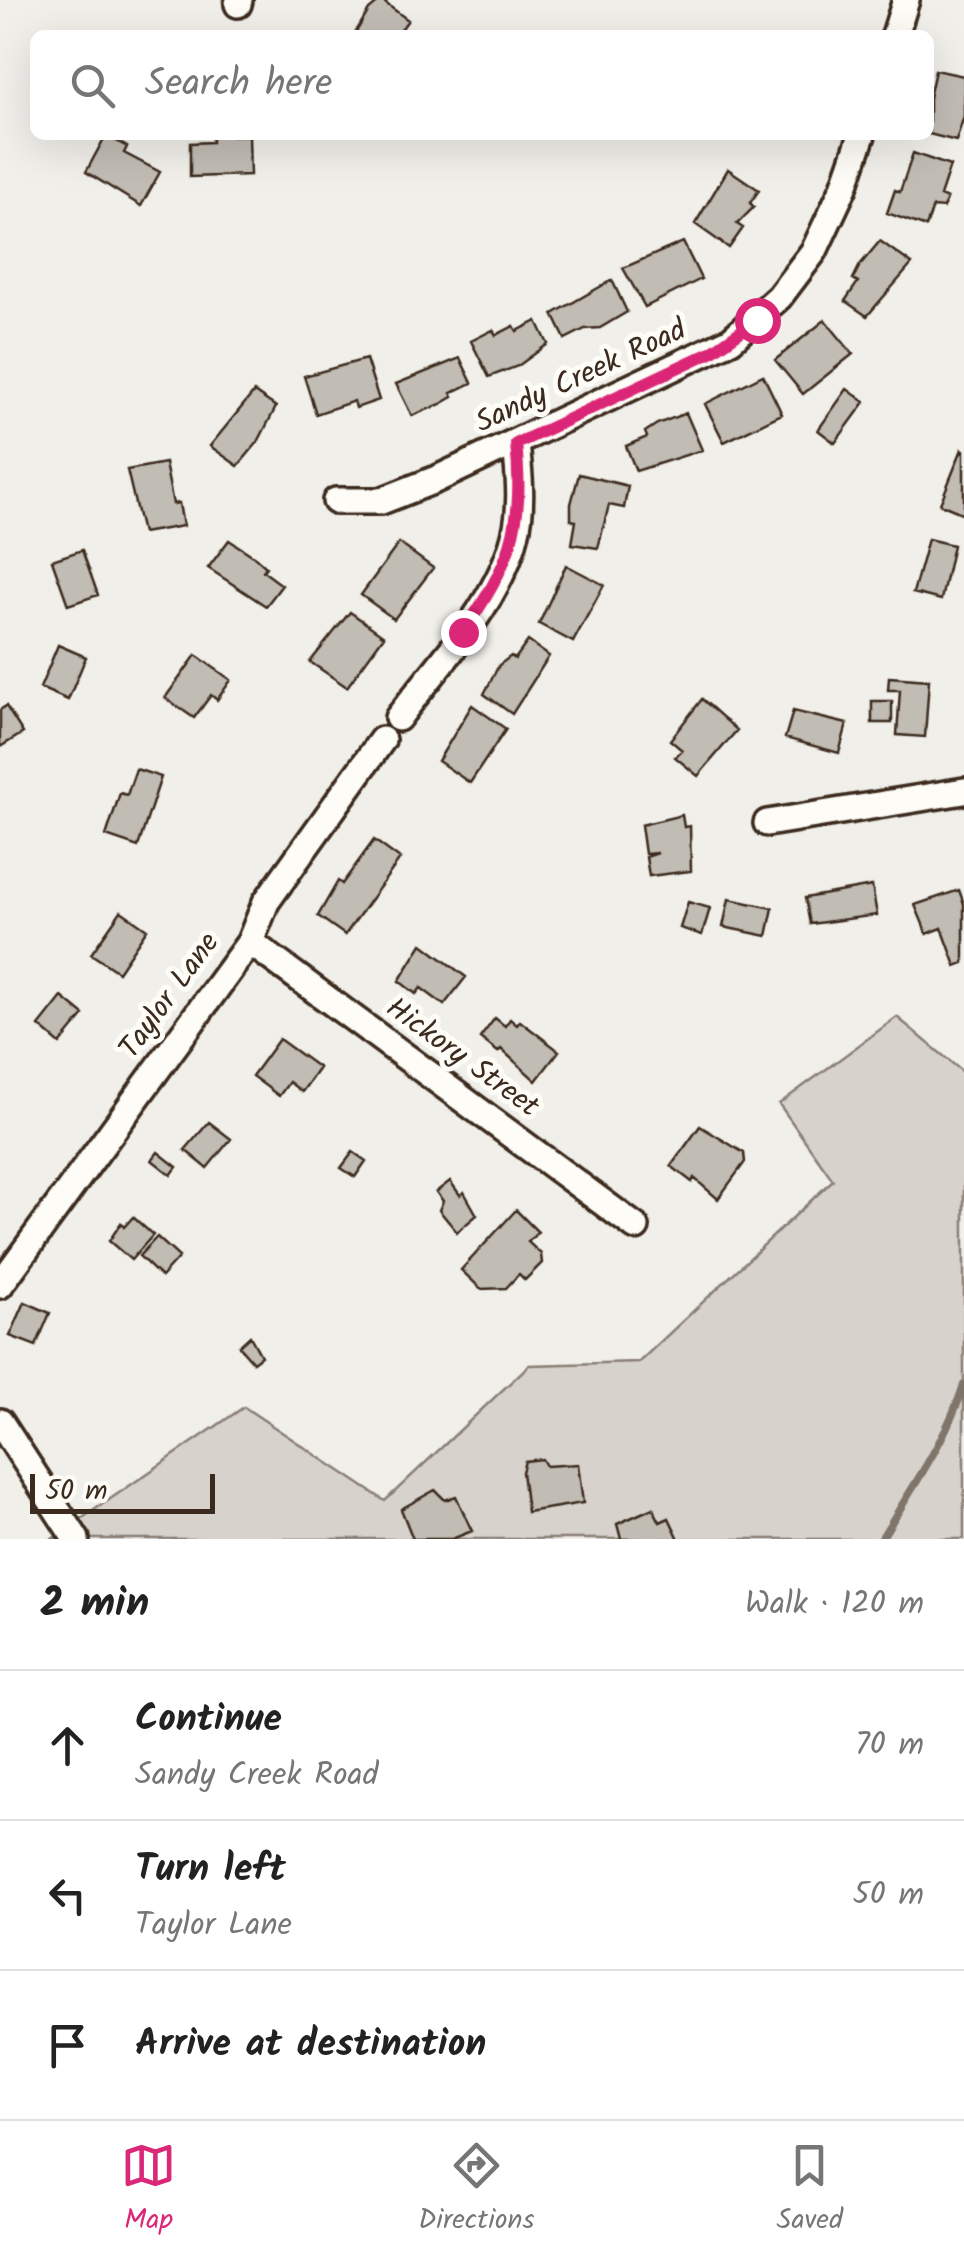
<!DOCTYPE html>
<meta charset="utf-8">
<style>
body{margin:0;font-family:Kalam,sans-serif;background:#f2f2f2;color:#222}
.scale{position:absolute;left:30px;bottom:25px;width:185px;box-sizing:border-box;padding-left:10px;border:5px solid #3b2a1e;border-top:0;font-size:28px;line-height:35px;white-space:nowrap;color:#3b2a1e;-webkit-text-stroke:8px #fdfcf7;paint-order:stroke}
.stop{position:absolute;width:30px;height:30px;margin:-22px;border:8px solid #db2777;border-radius:50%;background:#fff}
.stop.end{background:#db2777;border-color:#fff;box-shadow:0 2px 10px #0008}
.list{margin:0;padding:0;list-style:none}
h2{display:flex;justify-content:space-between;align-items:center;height:130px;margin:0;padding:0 40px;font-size:42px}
h2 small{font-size:32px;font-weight:400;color:#767676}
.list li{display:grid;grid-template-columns:65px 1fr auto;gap:30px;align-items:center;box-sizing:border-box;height:150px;padding:0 40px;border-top:2px solid #e0e0e0}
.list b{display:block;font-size:38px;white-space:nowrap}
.list p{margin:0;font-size:32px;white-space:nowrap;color:#767676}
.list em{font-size:32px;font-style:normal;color:#767676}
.icon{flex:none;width:55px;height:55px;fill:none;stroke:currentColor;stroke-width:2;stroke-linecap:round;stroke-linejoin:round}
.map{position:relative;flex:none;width:964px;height:1539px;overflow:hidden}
.search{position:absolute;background:#fff;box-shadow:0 10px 40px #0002;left:30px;right:30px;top:30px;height:110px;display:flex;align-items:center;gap:25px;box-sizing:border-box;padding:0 35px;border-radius:15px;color:#767676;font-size:38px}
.sheet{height:580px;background:#fff}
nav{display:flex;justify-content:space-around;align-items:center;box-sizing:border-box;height:140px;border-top:2px solid #e0e0e0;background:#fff;font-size:28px;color:#767676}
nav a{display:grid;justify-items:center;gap:5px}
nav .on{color:#db2777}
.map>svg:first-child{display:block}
</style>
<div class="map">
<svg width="964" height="1539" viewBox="0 0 964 1539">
<rect width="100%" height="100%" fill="#f1efea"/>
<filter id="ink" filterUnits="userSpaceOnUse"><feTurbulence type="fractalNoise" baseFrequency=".01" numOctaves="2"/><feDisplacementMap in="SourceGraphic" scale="20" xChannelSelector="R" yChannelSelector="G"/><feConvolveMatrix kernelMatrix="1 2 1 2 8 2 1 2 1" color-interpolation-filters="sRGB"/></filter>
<g filter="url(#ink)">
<path fill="#d7d2cc" stroke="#897e75" stroke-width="2.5" d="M897 1017 964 1073V1539H52L244 1407 385 1501 529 1365 639 1362 833 1180 779 1104Z"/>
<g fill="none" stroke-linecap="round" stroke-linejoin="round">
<path stroke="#80746b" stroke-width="8" d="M881 1539C912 1488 945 1442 964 1385"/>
</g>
<path fill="#c1bcb4" stroke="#3b2a1e" stroke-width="2.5" d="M381 0 408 20 397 35H354L369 10Z
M935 70 964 76V116L956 141 929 134V98Z
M106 135 127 147 124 153 160 172 141 206 86 172Z
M249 135 250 175 190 177V143L212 142V136Z
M913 153 950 166 940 196 947 199 943 208 933 207 926 227 887 213 895 190 900 192Z
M728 169 759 190 750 203 754 207 737 224 743 228 729 248 695 224Z
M880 241 912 264 867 316 845 301 858 282 853 279 860 265Z
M683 242 701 279 645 307 623 268Z
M612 280 627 312 600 328 585 329 565 339 553 314Z
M825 320 853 354 803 394 775 360Z
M537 321 548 344 518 366 489 377 471 341 493 330 496 335 514 326 517 331Z
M460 358 472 383 451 393 453 397 441 404 412 416 396 384Z
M366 359 379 400 356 408 354 401 316 414 304 376Z
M763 375 782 414 724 442 705 404Z
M847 389 865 402 835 443 818 430Z
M254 392 276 407 258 442 238 466 210 446Z
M686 413 702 450 636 471 626 446 647 437 645 432 657 424Z
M962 449 964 450V514L940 504Z
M165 463 173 504 179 503 183 526 142 533 127 470Z
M579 474 628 486 624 508 609 505 598 548 572 544 576 521 571 520V504Z
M928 539 953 545 941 600 913 593Z
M229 540 255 557 266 567 263 571 282 585 266 606 208 568Z
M399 543 433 568 394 619 361 595Z
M82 550 98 595 68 605 52 560Z
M566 565 604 585 573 642 539 624Z
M350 612 384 636 347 687 310 662Z
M528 641 549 656 512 714 484 694 499 665 511 656 515 659Z
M58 645 86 657 68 700 40 688Z
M196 655 231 680 217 700 211 695 194 718 165 698Z
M889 677 929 680 925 737 897 735 900 690H888Z
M702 699 737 730 698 776 675 757 682 750 670 740Z
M872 701H892V723H872Z
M472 705 506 729 470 783 438 761Z
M6 706 23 733 0 747V710Z
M793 711 847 724 839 753 785 738Z
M136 769 161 777 138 847 106 836 120 793 127 795Z
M682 815 684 827 690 826 691 871 649 876 646 857 658 853 645 854 641 825Z
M374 840 400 859 345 935 318 916 338 881 342 884Z
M872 886 877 915 810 924 805 898Z
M959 890 964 904V963L956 966 942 928 927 934 915 905Z
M729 899 773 908 767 936 723 927Z
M688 902 710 908 702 935 680 928Z
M121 911 147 929 118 972 91 954Z
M422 944 466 977 444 1005 421 988 416 994 399 981Z
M62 997 84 1015 60 1044 39 1026Z
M495 1018 505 1026 510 1019 517 1025 520 1021 559 1051 536 1081 501 1049 498 1052 480 1038Z
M279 1039 319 1068 302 1092 289 1082 279 1096 252 1076Z
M209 1122 231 1139 207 1168 185 1150Z
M700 1126 744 1153 745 1162 718 1199 694 1178 692 1182 671 1166Z
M158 1152 177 1167 171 1175 152 1160Z
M353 1152 366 1161 355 1177 341 1168Z
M450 1181 460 1195 464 1192 477 1215 457 1232 439 1210 443 1201 436 1192Z
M516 1210 538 1232 528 1242 541 1254 542 1263 525 1280 519 1274 506 1288 481 1289 461 1270Z
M133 1217 153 1235 131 1260 109 1241 121 1223 124 1227Z
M157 1237 179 1257 161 1277 139 1256Z
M25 1302 50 1313 36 1346 10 1336Z
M250 1336 261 1356 253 1362 239 1346Z
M542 1459 546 1466 578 1464 583 1503 527 1512 522 1472 525 1461Z
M435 1490 445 1500 456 1496 472 1531 452 1539H413L401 1509Z
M653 1508 660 1522 669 1518 679 1539H621L617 1524Z"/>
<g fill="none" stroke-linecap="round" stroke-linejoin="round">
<defs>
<path id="street" d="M238 4 239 0
M895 35 906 0
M336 501H381L437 479 731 340 779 297 814 251 844 187 862 135
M398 718C439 663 498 604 515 536 523 506 519 474 516 443
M767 823 964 791
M250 942 636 1227
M0 1285 250 942 266 902 382 740
M0 1422 76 1539"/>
</defs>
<use href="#street" stroke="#3b2a1e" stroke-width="32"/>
<use href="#street" stroke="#fdfcf7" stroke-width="25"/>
</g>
</g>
<g fill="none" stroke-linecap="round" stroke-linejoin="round" filter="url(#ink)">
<path stroke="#db2777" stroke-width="12" d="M463 632C510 564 525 527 516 444L711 352 757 320"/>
</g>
<g text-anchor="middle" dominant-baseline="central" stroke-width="10" stroke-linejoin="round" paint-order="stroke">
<g font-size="30" fill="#3b2a1e" stroke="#fdfcf7">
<text transform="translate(581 377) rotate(-25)">Sandy Creek Road</text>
<text transform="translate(170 996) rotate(-54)">Taylor Lane</text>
<text transform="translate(462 1058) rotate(36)">Hickory Street</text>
</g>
</g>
</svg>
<div class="scale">50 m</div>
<div class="stop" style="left:757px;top:320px"></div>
<div class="stop end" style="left:463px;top:632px"></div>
<div class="search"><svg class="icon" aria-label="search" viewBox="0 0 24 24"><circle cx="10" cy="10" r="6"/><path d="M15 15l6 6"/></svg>Search here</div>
</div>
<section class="sheet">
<h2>2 min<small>Walk · 120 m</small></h2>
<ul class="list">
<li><svg class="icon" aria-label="ahead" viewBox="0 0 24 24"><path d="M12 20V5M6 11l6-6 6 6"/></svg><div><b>Continue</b><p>Sandy Creek Road</p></div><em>70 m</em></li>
<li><svg class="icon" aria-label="left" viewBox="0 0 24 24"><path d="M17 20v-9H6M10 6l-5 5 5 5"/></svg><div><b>Turn left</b><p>Taylor Lane</p></div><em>50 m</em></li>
<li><svg class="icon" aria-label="arrive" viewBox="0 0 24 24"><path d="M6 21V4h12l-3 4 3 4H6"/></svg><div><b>Arrive at destination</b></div></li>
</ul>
</section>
<nav>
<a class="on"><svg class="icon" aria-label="map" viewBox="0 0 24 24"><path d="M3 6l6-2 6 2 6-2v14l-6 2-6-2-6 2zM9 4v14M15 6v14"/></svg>Map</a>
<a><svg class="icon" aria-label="directions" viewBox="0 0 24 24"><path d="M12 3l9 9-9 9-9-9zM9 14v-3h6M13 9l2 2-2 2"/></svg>Directions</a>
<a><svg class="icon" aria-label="saved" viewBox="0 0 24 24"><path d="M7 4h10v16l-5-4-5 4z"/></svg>Saved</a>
</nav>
